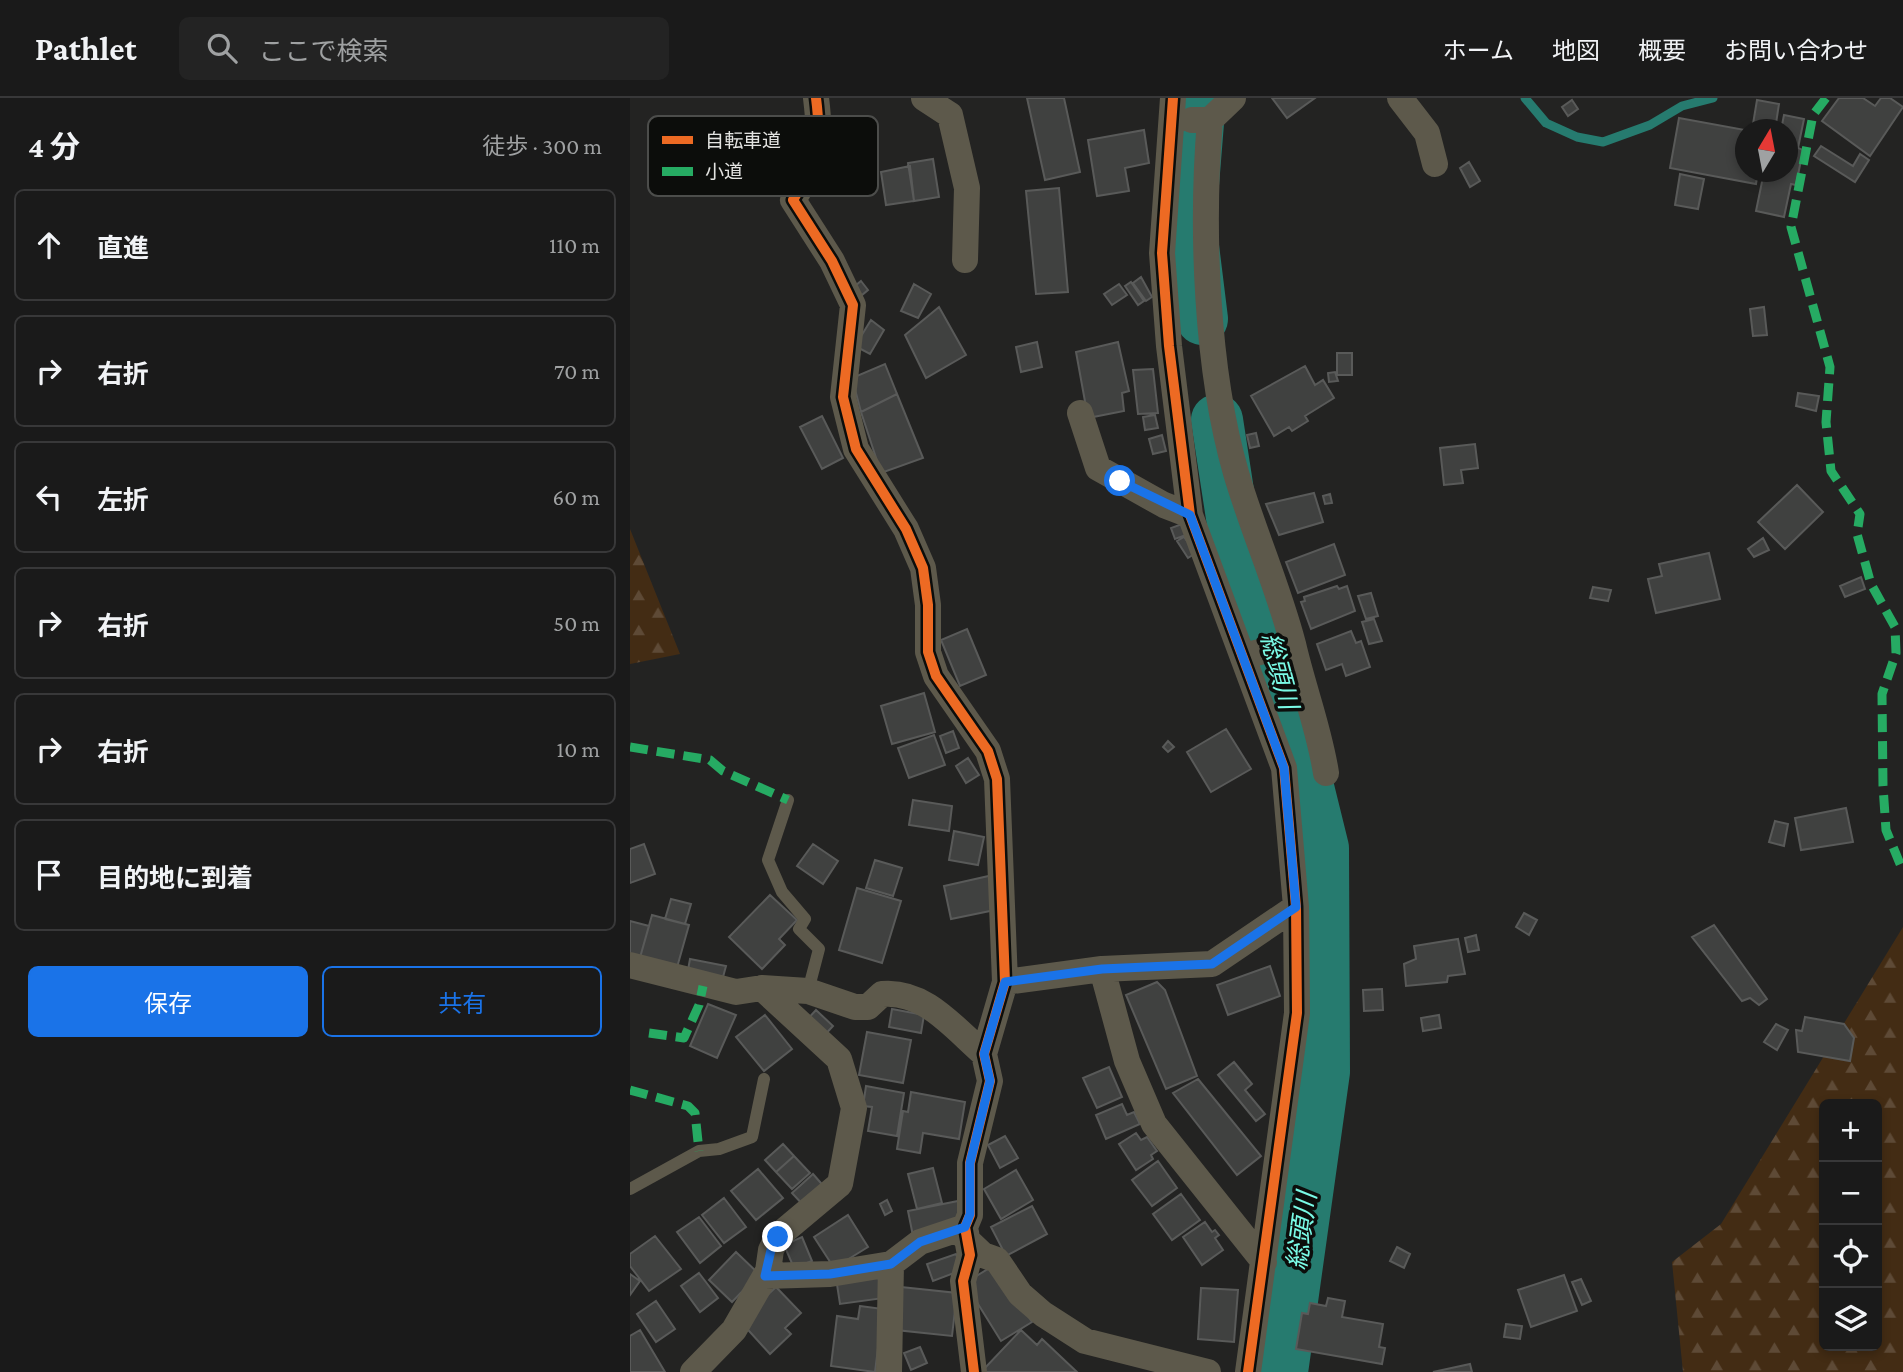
<!DOCTYPE html>
<html lang="ja">
<meta charset="utf-8">
<style>
body{margin:0;font-family:"Crimson Pro","Noto Sans JP",serif;background:#232323;color:#f1f3f6}
.controls{position:absolute;right:21px;bottom:21px;display:grid;overflow:hidden;border-radius:10px;box-shadow:0 4px 10px #0003}
.controls button{width:63px;height:63px;display:grid;place-items:center;padding:0;border:0;border-bottom:2px solid #383839;background:#1a1a1a;color:#f1f3f6;font:35px sans-serif}
.compass{position:absolute;left:1105px;top:21px;width:63px;height:63px;border-radius:50%;background:#1a1a1a;box-shadow:0 4px 10px #0003;rotate:10deg}
.stop{position:absolute;width:21px;height:21px;margin:-16px;border:5px solid #1a73e8;border-radius:50%;background:#fff}
.stop.end{background:#1a73e8;border-color:#fff;box-shadow:0 2px 7px #0008}
.list{margin:0;padding:0;list-style:none}
h2{display:flex;justify-content:space-between;align-items:center;height:91px;margin:0;padding:0 28px;font-size:30px}
h2 small{font-size:23px;font-weight:400;color:#9fa1a2}
.list li{display:grid;grid-template-columns:46px 1fr auto;gap:21px;align-items:center;box-sizing:border-box;height:112px;margin:0 14px 14px;padding:0 14px;border:2px solid #383839;border-radius:10px}
.list b{display:block;font-size:26px;white-space:nowrap}
.list em{font-size:23px;font-style:normal;color:#9fa1a2}
.actions{display:flex;gap:14px;padding:21px 28px}
.actions a{flex:1;padding:16px 0;border:2px solid #1a73e8;border-radius:10px;text-align:center;font-size:24px;color:#1a73e8}
.actions .main{background:#1a73e8;color:#fff}
.icon{flex:none;width:38px;height:38px;fill:none;stroke:currentColor;stroke-width:2;stroke-linecap:round;stroke-linejoin:round}
.map{position:relative;flex:none;width:1273px;height:1274px;overflow:hidden}
header{display:flex;align-items:center;gap:42px;box-sizing:border-box;height:98px;padding:0 35px;background:#1a1a1a;border-bottom:2px solid #383839}
header strong{font-size:33px}
nav{display:flex;gap:38px;margin-inline-start:auto;font-size:24px}
.search{width:490px;height:63px;background:#232323;display:flex;align-items:center;gap:18px;box-sizing:border-box;padding:0 24px;border-radius:10px;color:#9fa1a2;font-size:26px}
main{display:flex}
aside{flex:1;background:#1a1a1a}
.map>svg:first-child{display:block}
</style>
<header>
<strong>Pathlet</strong>
<div class="search"><svg class="icon" aria-label="search" viewBox="0 0 24 24"><circle cx="10" cy="10" r="6"/><path d="M15 15l6 6"/></svg>ここで検索</div>
<nav><a>ホーム</a><a>地図</a><a>概要</a><a>お問い合わせ</a></nav>
</header>
<main>
<aside>
<h2>4 分<small>徒歩 · 300 m</small></h2>
<ul class="list">
<li><svg class="icon" aria-label="ahead" viewBox="0 0 24 24"><path d="M12 20V5M6 11l6-6 6 6"/></svg><div><b>直進</b></div><em>110 m</em></li>
<li><svg class="icon" aria-label="right" viewBox="0 0 24 24"><path d="M7 20v-9h11M14 6l5 5-5 5"/></svg><div><b>右折</b></div><em>70 m</em></li>
<li><svg class="icon" aria-label="left" viewBox="0 0 24 24"><path d="M17 20v-9H6M10 6l-5 5 5 5"/></svg><div><b>左折</b></div><em>60 m</em></li>
<li><svg class="icon" aria-label="right" viewBox="0 0 24 24"><path d="M7 20v-9h11M14 6l5 5-5 5"/></svg><div><b>右折</b></div><em>50 m</em></li>
<li><svg class="icon" aria-label="right" viewBox="0 0 24 24"><path d="M7 20v-9h11M14 6l5 5-5 5"/></svg><div><b>右折</b></div><em>10 m</em></li>
<li><svg class="icon" aria-label="arrive" viewBox="0 0 24 24"><path d="M6 21V4h12l-3 4 3 4H6"/></svg><div><b>目的地に到着</b></div></li>
</ul>
<div class="actions"><a class="main">保存</a><a>共有</a></div>
</aside>
<div class="map">
<svg width="1273" height="1274" viewBox="0 0 1273 1274">
<defs>
<pattern id="forest-firs" width="22" height="20" patternUnits="userSpaceOnUse" patternTransform="scale(1.75)"><rect width="22" height="20" fill="#432c14"/><path d="M5 1l3.5 6h-7zM16 11l3.5 6h-7z" fill="#5e4a36"/></pattern>
</defs>
<rect width="100%" height="100%" fill="#232322"/>
<path fill="url(#forest-firs)" fill-rule="evenodd" d="M0 431 50 556 0 566Z
M1273 829V1274H1053L1042 1164 1091 1126ZM1194 1006H1247V1248H1194Z"/>
<g fill="none" stroke-linecap="round" stroke-linejoin="round">
<path stroke="#267b6f" stroke-width="9" d="M895 0 916 25 947 39 973 44 1020 27 1052 8 1083 0"/>
<path stroke="#267b6f" stroke-width="52" d="M570 0 560 124 572 221
M587 322 605 439 641 539 693 750 694 974 652 1274"/>
</g>
<path fill="#404140" stroke="#595a59" stroke-width="2" d="M397 0H434L450 74 415 82Z
M642 0H685L657 20Z
M1209 0H1233L1245 8 1251 0H1260L1273 9 1240 58 1192 23Z
M942 2 948 11 938 18 932 9Z
M1127 2 1149 6 1145 32H1122Z
M1154 17 1174 21 1168 50 1173 52 1166 87 1161 86 1154 119 1126 113 1134 74H1157V32H1151Z
M1049 20 1115 32V74H1128L1126 86 1040 70Z
M514 32 519 65 495 70 499 93 467 98 458 42Z
M1191 48 1223 68 1230 56 1239 62 1225 84 1184 58Z
M303 61 309 99 284 103 278 65Z
M839 64 850 83 840 89 830 70Z
M280 68 284 103 256 107 251 74Z
M1050 76 1074 81 1068 111 1045 107Z
M429 90 438 194 406 196 396 93Z
M511 179 522 199 516 203 503 185Z
M231 183 238 192 226 202 219 193Z
M501 184 514 203 508 207 495 188Z
M284 186 301 196 288 220 271 213Z
M489 186 497 197 482 207 474 196Z
M309 209 336 257 296 280 275 237Z
M1134 209 1137 237 1123 238 1120 211Z
M241 222 254 232 240 256 225 248Z
M407 244 412 269 391 274 386 249Z
M488 244 499 293 492 295 494 313 458 320 446 254Z
M707 255H722V277H707Z
M255 266 267 296 231 314 222 280Z
M675 268 685 287 693 282 704 300 675 318 678 323 662 333 659 329 644 338 621 298Z
M523 271 528 315 508 316 503 272Z
M705 274 708 283 699 284 698 275Z
M1168 295 1189 298 1186 313 1166 308Z
M267 296 293 360 251 375 231 314Z
M525 317 528 330 515 332 513 319Z
M192 318 213 360 192 371 170 329Z
M626 335 629 348 620 350 617 337Z
M532 337 536 353 523 356 519 341Z
M845 346 848 370 831 372 833 385 814 387 810 350Z
M1167 387 1193 414 1155 451 1128 424Z
M684 395 693 424 649 437 636 406Z
M700 396 702 405 695 406 693 398Z
M552 426 556 437 545 441 541 430Z
M554 439 566 455 558 460 547 443Z
M1133 440 1139 452 1124 459 1118 451Z
M704 446 715 477 668 495 656 464Z
M1079 455 1090 501 1026 515 1018 481 1032 478 1029 466Z
M1231 479 1235 491 1215 499 1210 488Z
M707 488 709 491 717 488 725 513 681 531 671 504 675 503 674 499Z
M963 489 981 492 978 503 960 500Z
M741 495 748 518 736 521 728 498Z
M744 521 752 543 739 546 732 524Z
M337 531 356 577 330 588 311 542Z
M721 533 726 545 731 543 740 569 716 578 712 566 696 572 687 546Z
M294 595 305 634 262 646 251 608Z
M596 631 621 671 581 694 557 654Z
M323 633 329 650 316 655 310 638Z
M304 637 315 667 279 680 268 650Z
M538 643 544 649 538 654 533 649Z
M338 660 349 677 336 685 326 668Z
M283 702 322 708 319 733 279 727Z
M1216 710 1223 744 1171 752 1165 720Z
M1145 723 1158 726 1154 748 1139 744Z
M324 733 354 739 348 767 319 762Z
M14 746 25 776 0 785V751Z
M183 746 208 763 193 786 167 768Z
M245 762 272 770 263 798 236 790Z
M363 777 370 811 321 821 314 788Z
M227 790 271 803 252 865 209 852Z
M140 797 167 822 149 841 155 847 132 871 99 839Z
M41 801 61 806 55 826 35 821Z
M894 815 907 822 899 837 886 829Z
M22 817 59 827 46 873 9 863Z
M0 823 19 828 9 863 0 861Z
M1084 827 1137 901 1129 907 1120 900 1112 903 1062 839Z
M846 837 849 852 838 854 835 840Z
M828 841 835 876 818 878 817 884 776 888 774 866 786 861 784 848Z
M60 861 96 868 93 879 58 872Z
M640 868 650 898 598 917 587 887Z
M527 884 535 892 567 978 536 991 496 897Z
M752 891 753 912 734 913 733 892Z
M78 906 106 917 87 960 60 948Z
M262 911 294 917 291 935 259 929Z
M186 912 203 928 191 941 174 925Z
M135 917 162 951 134 973 106 939Z
M809 917 811 930 793 933 791 920Z
M1175 919 1214 926 1224 940 1220 963 1168 954 1166 932 1172 933Z
M1146 926 1158 932 1147 952 1134 944Z
M237 934 281 942 273 985 229 977Z
M604 964 622 986 615 992 635 1016 626 1023 588 977Z
M479 969 492 999 467 1010 453 980Z
M568 981 631 1058 607 1077 543 995Z
M236 988 274 995 267 1038 238 1033 242 1009 233 1008Z
M281 994 335 1004 329 1041 293 1035 290 1055 267 1051 273 1013 278 1014Z
M492 1006 497 1017 504 1014 510 1026 476 1041 466 1017Z
M506 1035 511 1042 517 1039 527 1053 521 1057 523 1061 506 1072 489 1046Z
M375 1038 388 1060 370 1070 358 1047Z
M153 1046 164 1058 146 1074 135 1062Z
M164 1058 180 1075 162 1091 146 1074Z
M528 1063 547 1090 522 1108 502 1082Z
M303 1070 312 1105 287 1111 278 1076Z
M128 1071 153 1100 126 1122 101 1093Z
M386 1072 403 1102 371 1121 354 1091Z
M183 1076 197 1092 176 1110 162 1095Z
M551 1096 570 1122 542 1142 523 1116Z
M94 1100 116 1129 94 1145 72 1117Z
M257 1102 262 1113 255 1117 250 1106Z
M328 1103 333 1128 283 1138 278 1113Z
M402 1108 417 1136 376 1158 361 1129Z
M218 1117 238 1149 204 1170 184 1139Z
M69 1119 91 1148 70 1165 47 1134Z
M575 1124 582 1134 585 1132 589 1137 585 1140 593 1152 572 1167 553 1139Z
M25 1138 51 1171 19 1193 0 1168V1156Z
M172 1139 182 1163 164 1170 154 1147Z
M767 1149 780 1156 774 1170 760 1163Z
M106 1154 129 1176 102 1204 79 1182Z
M326 1156 332 1172 303 1183 297 1166Z
M366 1166 402 1224 371 1243 335 1185Z
M250 1174 254 1200 210 1206 206 1180Z
M69 1175 88 1200 70 1214 51 1188Z
M0 1176 10 1183 0 1197Z
M934 1177 947 1213 901 1229 888 1192Z
M951 1181 961 1203 952 1207 942 1184Z
M146 1189 171 1215 155 1230 161 1236 140 1256 110 1223Z
M271 1189 327 1195 322 1238 266 1232Z
M571 1190 608 1192 604 1244 568 1241Z
M698 1200 715 1203 712 1219 753 1226 749 1249 755 1250 752 1266 666 1251 672 1215 678 1216 680 1205 696 1208Z
M26 1203 45 1231 26 1244 7 1216Z
M230 1208 253 1211 245 1274 201 1268 207 1218 228 1221Z
M876 1226 892 1228 890 1241 874 1239Z
M10 1232 35 1274H0V1238Z
M391 1232 407 1247 412 1241 447 1274H355L353 1272Z
M290 1249 297 1265 281 1272 274 1255Z
M840 1266 842 1274H803Z"/>
<g fill="none" stroke-linecap="round" stroke-linejoin="round">
<path stroke="#5d594b" stroke-width="12" d="M158 702 138 762 152 794 175 821 169 831 189 851 178 893
M0 1091 69 1053 89 1051 122 1039 134 981"/>
<path stroke="#5d594b" stroke-width="26" d="M186 0C192 46 188 62 163 102L202 163 223 207 213 299 226 351 276 431 293 470 298 507V554L306 578 358 653 367 681 375 884 354 956 360 983 340 1065V1117L335 1129 340 1157 333 1183 344 1274
M294 0 320 17 337 90 335 162
M543 0 532 155 539 248 560 417 654 670 666 809 667 915 618 1274
M770 0 797 35 805 66
M562 22H580L603 0
M580 22C571 130 576 271 606 375 623 433 648 488 663 546L613 558
M450 315 468 370 534 407 560 417
M663 546C673 590 689 630 696 675
M0 867 106 894 132 890 178 893 225 909H238L252 896C295 892 324 930 354 956
M472 871 497 963 524 1026 634 1164
M375 884 472 871 582 866 666 809
M336 1141 353 1157 367 1162 390 1196 413 1216 455 1243 578 1274
M135 1178 200 1176 261 1166 290 1144 335 1129
M63 1274 104 1232 138 1173 141 1152 148 1138 210 1086 224 1010 209 961 132 890
M259 1274 261 1166"/>
<path stroke="#26ab63" stroke-width="9" stroke-dasharray="18 9" stroke-linecap="butt" d="M1196 0 1183 17 1161 129 1200 269 1196 324 1201 373 1230 416 1227 436 1241 486 1265 529 1266 555 1252 596 1253 688 1256 732 1273 773
M0 649 80 662 93 673 158 702
M19 935 54 940 69 907 73 888
M0 992 58 1008 65 1015 69 1053"/>
<defs>
<path id="cycleway" d="M186 0C192 46 188 62 163 102L202 163 223 207 213 299 226 351 276 431 293 470 298 507V554L306 578 358 653 367 681 375 884 354 956 360 983 340 1065V1117L335 1129 340 1157 333 1183 344 1274
M543 0 532 155 539 248 560 417 654 670 666 809 667 915 618 1274"/>
</defs>
<use href="#cycleway" stroke="#0c0d0b" stroke-width="15"/>
<use href="#cycleway" stroke="#ed6a23" stroke-width="10"/>
</g>
<g fill="none" stroke-linecap="round" stroke-linejoin="round">
<path stroke="#1a73e8" stroke-width="9" d="M148 1139 141 1152 135 1178 200 1176 261 1166 290 1144 335 1129 340 1116V1065L360 983 354 956 375 884 472 871 582 866 666 809 654 670 560 417 490 383"/>
</g>
<g text-anchor="middle" dominant-baseline="central" stroke-width="7" stroke-linejoin="round" paint-order="stroke">
<g font-size="26" font-style="italic" fill="#7afae6" stroke="#0c0d0b">
<text transform="translate(649 573) rotate(75)">総頭川</text>
<text transform="translate(672 1133) rotate(-82)">総頭川</text>
</g>
</g>
<rect x="18" y="18" width="230" height="80" rx="10" fill="#0c0d0b" stroke="#4c4d4b" stroke-width="2"/>
<rect x="32" y="38" width="31" height="8" fill="#ed6a23"/>
<rect x="32" y="69" width="31" height="9" fill="#26ab63"/>
<g font-size="19" fill="#e3e3e1">
<text x="75" y="49">自転車道</text>
<text x="75" y="80">小道</text>
</g>
</svg>
<div class="controls">
<button>+</button>
<button>−</button>
<button><svg class="icon" aria-label="locate" viewBox="0 0 24 24"><circle cx="12" cy="12" r="6"/><path d="M12 2v4M12 18v4M2 12h4M18 12h4"/></svg></button>
<button><svg class="icon" aria-label="layers" viewBox="0 0 24 24"><path d="M12 4l9 5-9 5-9-5zM3 14l9 5 9-5"/></svg></button>
</div>
<svg class="compass" viewBox="-18 -18 36 36"><path d="M0-13l5 13h-10z" fill="#e53935"/><path d="M0 13l5-13h-10z" fill="#9fa1a2"/></svg>
<div class="stop" style="left:490px;top:383px"></div>
<div class="stop end" style="left:148px;top:1139px"></div>
</div>
</main>
